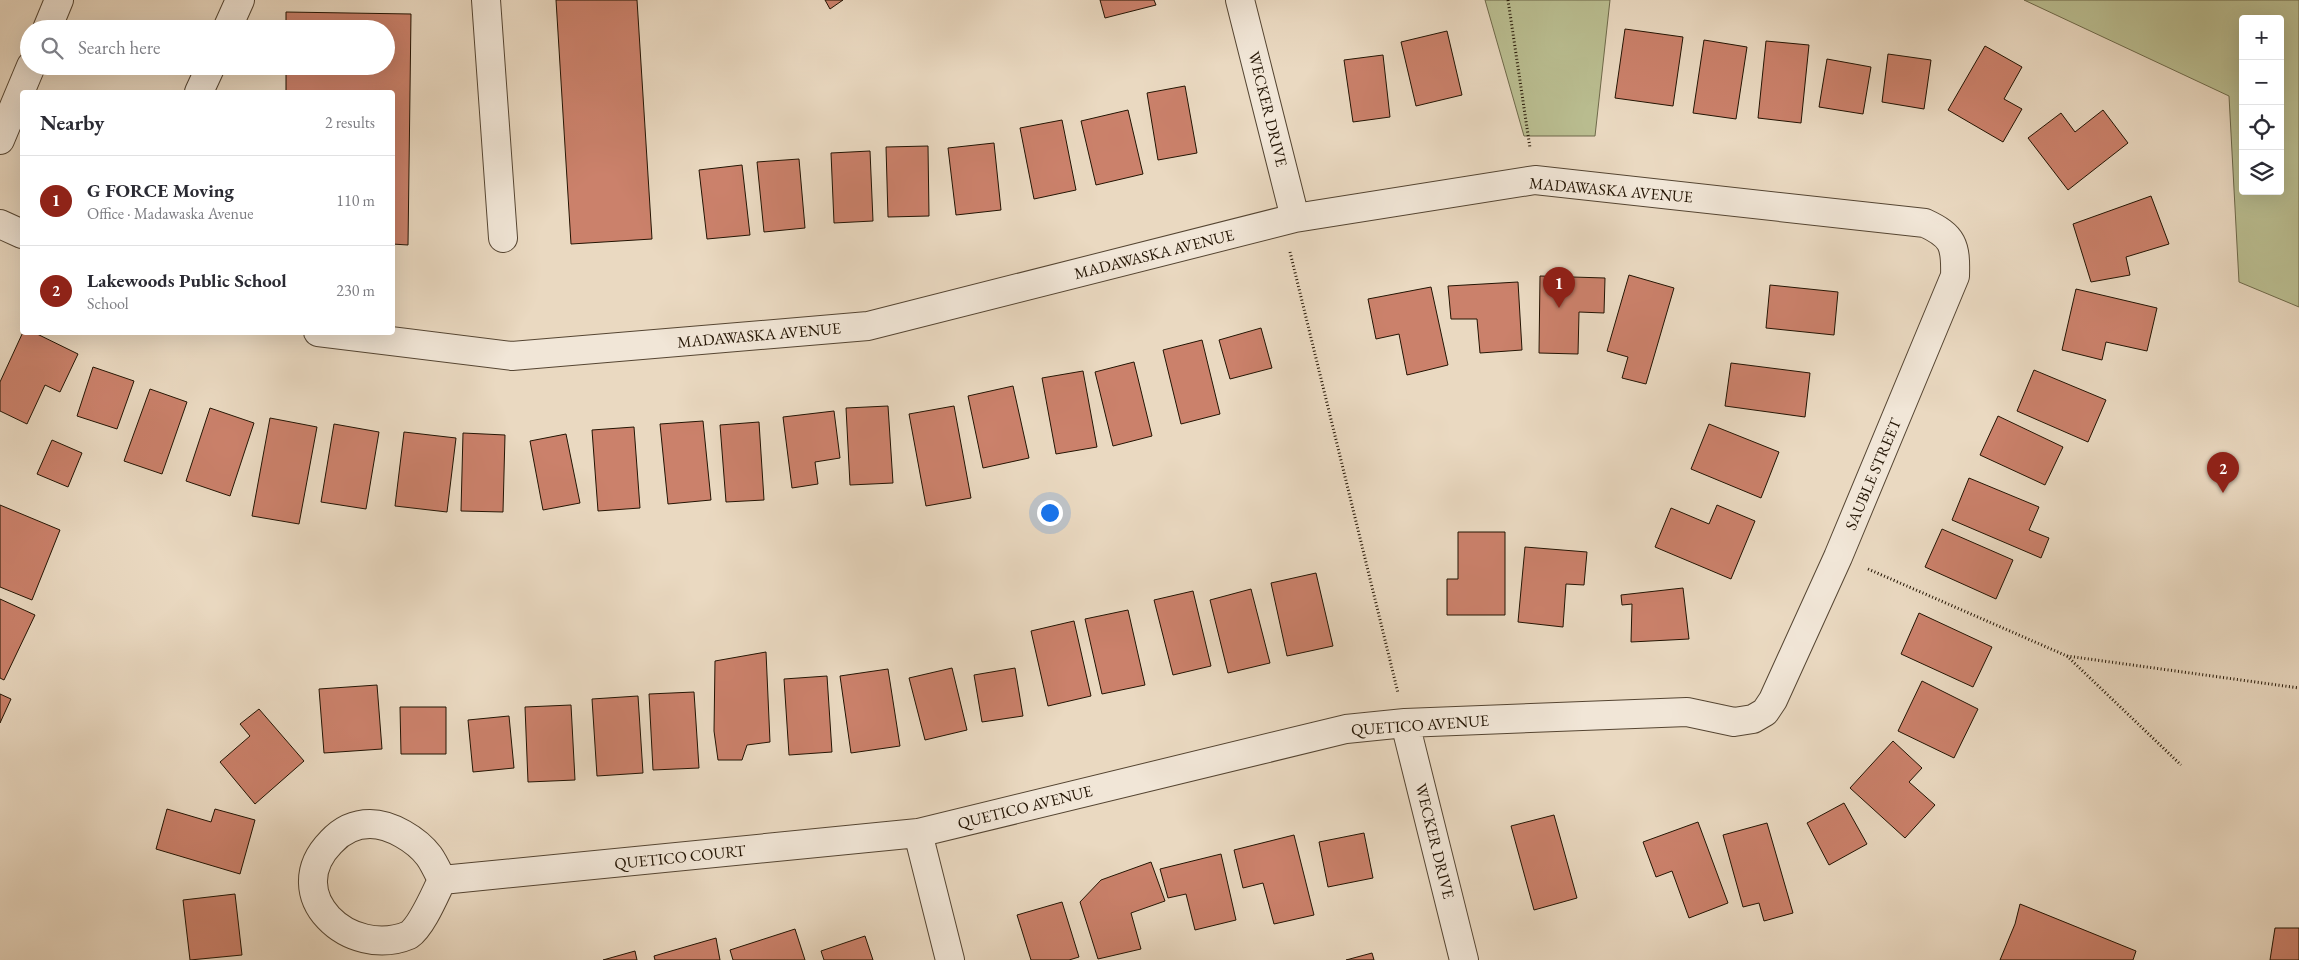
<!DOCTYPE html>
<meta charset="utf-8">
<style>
body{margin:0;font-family:"EB Garamond",serif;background:#f7f7f7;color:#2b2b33}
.controls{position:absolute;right:15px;top:15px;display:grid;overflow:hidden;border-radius:5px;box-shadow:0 5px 20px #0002}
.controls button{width:45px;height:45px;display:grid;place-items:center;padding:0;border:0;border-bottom:1px solid #e1e1e2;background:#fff;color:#2b2b33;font:25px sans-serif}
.you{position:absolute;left:1049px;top:512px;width:18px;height:18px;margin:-12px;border:4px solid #fff;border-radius:50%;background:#1a73e8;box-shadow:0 0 0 8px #1a73e833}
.badge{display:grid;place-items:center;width:32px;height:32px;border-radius:50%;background:#8f2418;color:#fff;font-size:16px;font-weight:700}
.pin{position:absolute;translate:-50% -41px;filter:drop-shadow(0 1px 2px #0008)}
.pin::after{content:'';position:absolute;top:26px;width:18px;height:15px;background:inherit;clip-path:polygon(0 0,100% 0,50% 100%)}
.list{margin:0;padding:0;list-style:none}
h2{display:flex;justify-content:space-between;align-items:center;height:65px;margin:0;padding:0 20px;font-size:21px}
h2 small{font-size:16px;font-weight:400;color:#7c7c81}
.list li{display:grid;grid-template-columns:32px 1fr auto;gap:15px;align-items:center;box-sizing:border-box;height:90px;padding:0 20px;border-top:1px solid #e1e1e2}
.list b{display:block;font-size:19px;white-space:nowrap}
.list p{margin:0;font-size:16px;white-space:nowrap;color:#7c7c81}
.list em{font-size:16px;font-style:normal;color:#7c7c81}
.icon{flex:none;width:28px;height:28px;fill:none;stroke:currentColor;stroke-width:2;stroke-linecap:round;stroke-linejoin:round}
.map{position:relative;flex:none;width:2299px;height:960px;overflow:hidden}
.search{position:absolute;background:#fff;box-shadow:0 5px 20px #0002;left:20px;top:20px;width:375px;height:55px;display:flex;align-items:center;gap:12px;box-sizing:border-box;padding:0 18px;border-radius:28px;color:#7c7c81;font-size:19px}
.panel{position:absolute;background:#fff;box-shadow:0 5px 20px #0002;left:20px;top:90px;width:375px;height:245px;border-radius:5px}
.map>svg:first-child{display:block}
</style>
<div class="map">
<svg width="2299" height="960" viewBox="0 0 2299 960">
<rect width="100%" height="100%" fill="#ead9c1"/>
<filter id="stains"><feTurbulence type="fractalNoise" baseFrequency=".004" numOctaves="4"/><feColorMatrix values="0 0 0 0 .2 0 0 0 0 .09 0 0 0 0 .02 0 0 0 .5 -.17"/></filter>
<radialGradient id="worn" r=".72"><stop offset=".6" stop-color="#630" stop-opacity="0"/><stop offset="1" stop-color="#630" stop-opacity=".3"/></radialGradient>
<path fill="#babe91" stroke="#6e694a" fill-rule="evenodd" d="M1485 0H1610L1595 136H1524Z
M2024 0H2299V307L2239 282 2229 96ZM2243 19H2280V191H2243Z"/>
<path fill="#cb816b" stroke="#231403" d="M556 0H637L652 239 571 244Z
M825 0H843L830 9Z
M1100 0H1154L1156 5 1105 18Z
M286 12 411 14 408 245 392 244V92H286V66H386V29H286Z
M1625 29 1683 37 1673 106 1615 98Z
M1447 31 1462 95 1416 106 1401 42Z
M1704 40 1747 47 1736 119 1693 113Z
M1766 41 1809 45 1801 123 1758 118Z
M1985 46 2022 67 2004 99 2022 109 2003 142 1948 110Z
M1888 54 1931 60 1924 109 1882 102Z
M1383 55 1390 117 1353 122 1344 60Z
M1827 59 1871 67 1863 114 1819 107Z
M1185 86 1197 153 1158 160 1147 93Z
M1128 110 1143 174 1096 185 1081 121Z
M2103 110 2128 143 2068 190 2028 138 2061 113 2075 132Z
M1062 120 1076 190 1034 199 1020 128Z
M994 143 1001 210 956 215 948 148Z
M928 146 929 216 888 217 886 147Z
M870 151 873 221 834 223 831 153Z
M799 159 805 228 764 232 757 162Z
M742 165 750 235 707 239 699 170Z
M2151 196 2169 244 2126 257 2130 275 2091 282 2073 224Z
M1629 275 1674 288 1646 384 1622 378 1628 357 1607 351Z
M1540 276 1605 278 1604 313 1579 312 1578 354 1539 353Z
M1518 282 1522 350 1480 353 1477 319H1451L1448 286Z
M1770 285 1838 292 1834 335 1766 328Z
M1431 287 1448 365 1407 375 1399 334 1376 339 1368 299Z
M2076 289 2157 308 2147 351 2106 342 2102 360 2062 350Z
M1261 328 1272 368 1230 379 1219 340Z
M23 332H33L78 354 60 392 45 385 27 424 0 411V382Z
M1202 340 1220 414 1181 424 1163 350Z
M1134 362 1152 436 1113 446 1095 372Z
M1731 363 1810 373 1805 417 1725 406Z
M93 367 134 381 117 429 77 416Z
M2034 370 2106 400 2088 442 2017 411Z
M1083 371 1097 447 1056 454 1042 378Z
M1013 386 1029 458 983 468 968 396Z
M150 389 187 402 162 474 124 461Z
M888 406 893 483 850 485 846 408Z
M954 406 971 498 926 506 909 414Z
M210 408 254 423 230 496 186 481Z
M834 411 840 458 815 462 818 484 792 488 783 417Z
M1998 416 2063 447 2045 485 1980 455Z
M270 418 317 427 299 524 252 516Z
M703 421 711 500 668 504 660 424Z
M759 422 764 500 726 502 720 425Z
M334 424 379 432 366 509 321 502Z
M1709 424 1779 452 1761 498 1691 469Z
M634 427 640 508 598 511 592 430Z
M404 432 456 438 447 512 395 506Z
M463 433 505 435 503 512 461 511Z
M566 434 580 503 543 510 530 441Z
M52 440 82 453 68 487 37 474Z
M1969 478 2039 507 2029 530 2049 538 2041 558 1952 520Z
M0 505 60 530 32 600 0 587Z
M1717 505 1755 521 1731 579 1655 547 1671 508 1709 524Z
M1942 529 2013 560 1996 599 1925 567Z
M1458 532H1505V615H1447V579H1458Z
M1525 547 1587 552 1584 585 1566 584 1563 627 1518 622Z
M1316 573 1333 646 1287 656 1271 583Z
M1683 588 1689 639 1631 642 1632 604 1622 605 1621 595Z
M1251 589 1270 663 1228 673 1210 600Z
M1193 591 1211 666 1173 675 1154 600Z
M0 599 35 615 4 680 0 678Z
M1128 610 1145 685 1102 694 1085 619Z
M1919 613 1992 647 1973 687 1901 654Z
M1074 621 1091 696 1048 706 1031 631Z
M766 652 770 742 747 745 742 760H718L714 731 715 661Z
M952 668 967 730 925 740 909 678Z
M1015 668 1023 716 982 722 974 675Z
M888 669 900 746 851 753 840 676Z
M827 676 832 752 789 755 784 679Z
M1922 681 1978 709 1954 758 1898 731Z
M377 685 382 749 324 753 319 689Z
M694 692 699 768 653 770 649 694Z
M0 694 11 699 0 723Z
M638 696 643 773 597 776 592 699Z
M571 705 575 780 528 782 525 707Z
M400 707H446V754H401Z
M259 709 304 761 255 804 220 762 250 736 240 724Z
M509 716 514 768 473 772 468 720Z
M1893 741 1922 768 1909 782 1935 805 1905 838 1850 788Z
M1844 803 1867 844 1829 865 1807 823Z
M167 809 211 822 215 809 255 820 240 874 156 849Z
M1554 815 1577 898 1534 910 1511 826Z
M1698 822 1728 903 1689 918 1672 871 1656 877 1643 842Z
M1767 823 1793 913 1764 921 1759 903 1743 907 1723 835Z
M1364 833 1373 878 1328 887 1319 842Z
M1294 835 1314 915 1274 924 1263 883 1243 888 1234 850Z
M1221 854 1236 920 1195 930 1186 894 1168 898 1160 869Z
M1151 862 1165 901 1131 913 1141 949 1098 959 1080 902 1101 880Z
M235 894 242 955 190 960 183 900Z
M1062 902 1079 957 1069 960H1031L1017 915Z
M2020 904 2136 951 2133 960H2000L2015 924Z
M2275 928H2299V960H2270Z
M795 929 805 960H733L730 950Z
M865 936 873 960H824L821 951Z
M716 938 720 960H655L654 956Z
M635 951 637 960H603Z
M1372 953 1374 960H1346Z"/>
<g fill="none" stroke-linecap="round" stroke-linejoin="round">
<defs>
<path id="minor" d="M486 0 503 238
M1240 0 1295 218
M47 29 59 0
M227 29 240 0
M199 92 211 66
M0 140 31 66
M0 224 22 234
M318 332 512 356 868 326 1295 218 1535 180 1925 223C1953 236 1956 245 1955 276L1838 557 1773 700 1765 712 1753 719 1734 722 1687 712 1405 723 1346 729 918 833 442 880C438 872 434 863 429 856 417 840 391 824 370 824 354 824 342 830 331 842 279 895 350 960 409 935 422 926 435 894 442 880
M1405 723 1464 960
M918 833 950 960"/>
</defs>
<use href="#minor" stroke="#554532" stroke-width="30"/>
<path stroke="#231403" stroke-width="3" stroke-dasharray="1 2.5" stroke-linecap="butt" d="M1508 0 1530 148
M1290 252 1398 693
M1868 569 2067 656 2181 765
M2067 656 2299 688"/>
<use href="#minor" stroke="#f1e6d7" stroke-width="28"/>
</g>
<g text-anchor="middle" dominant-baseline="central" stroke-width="4" stroke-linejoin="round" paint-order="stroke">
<g font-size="16" fill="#231403" stroke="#f1e6d7">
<text transform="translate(1268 109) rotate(76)">WECKER DRIVE</text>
<text transform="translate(1611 190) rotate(5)">MADAWASKA AVENUE</text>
<text transform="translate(1154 254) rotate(-14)">MADAWASKA AVENUE</text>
<text transform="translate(759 335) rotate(-5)">MADAWASKA AVENUE</text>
<text transform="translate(1873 474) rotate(-67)">SAUBLE STREET</text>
<text transform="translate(1420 725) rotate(-4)">QUETICO AVENUE</text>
<text transform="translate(1025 807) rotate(-14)">QUETICO AVENUE</text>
<text transform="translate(1435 841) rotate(76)">WECKER DRIVE</text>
<text transform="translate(680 857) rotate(-6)">QUETICO COURT</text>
</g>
</g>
<rect width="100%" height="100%" filter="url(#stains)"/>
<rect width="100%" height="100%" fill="url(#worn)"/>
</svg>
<div class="controls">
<button>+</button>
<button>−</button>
<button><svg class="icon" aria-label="locate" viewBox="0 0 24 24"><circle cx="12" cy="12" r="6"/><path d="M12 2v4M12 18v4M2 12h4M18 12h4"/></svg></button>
<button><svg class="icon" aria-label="layers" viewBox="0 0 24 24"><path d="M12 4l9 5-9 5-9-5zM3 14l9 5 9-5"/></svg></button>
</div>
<div class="you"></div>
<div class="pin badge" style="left:1559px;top:308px">1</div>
<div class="pin badge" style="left:2223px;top:493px">2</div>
<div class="search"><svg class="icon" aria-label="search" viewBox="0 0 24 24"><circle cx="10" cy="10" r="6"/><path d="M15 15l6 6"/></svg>Search here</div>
<section class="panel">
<h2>Nearby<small>2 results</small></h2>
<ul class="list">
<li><span class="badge">1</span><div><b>G FORCE Moving</b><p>Office · Madawaska Avenue</p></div><em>110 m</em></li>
<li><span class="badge">2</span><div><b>Lakewoods Public School</b><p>School</p></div><em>230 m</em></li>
</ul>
</section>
</div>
